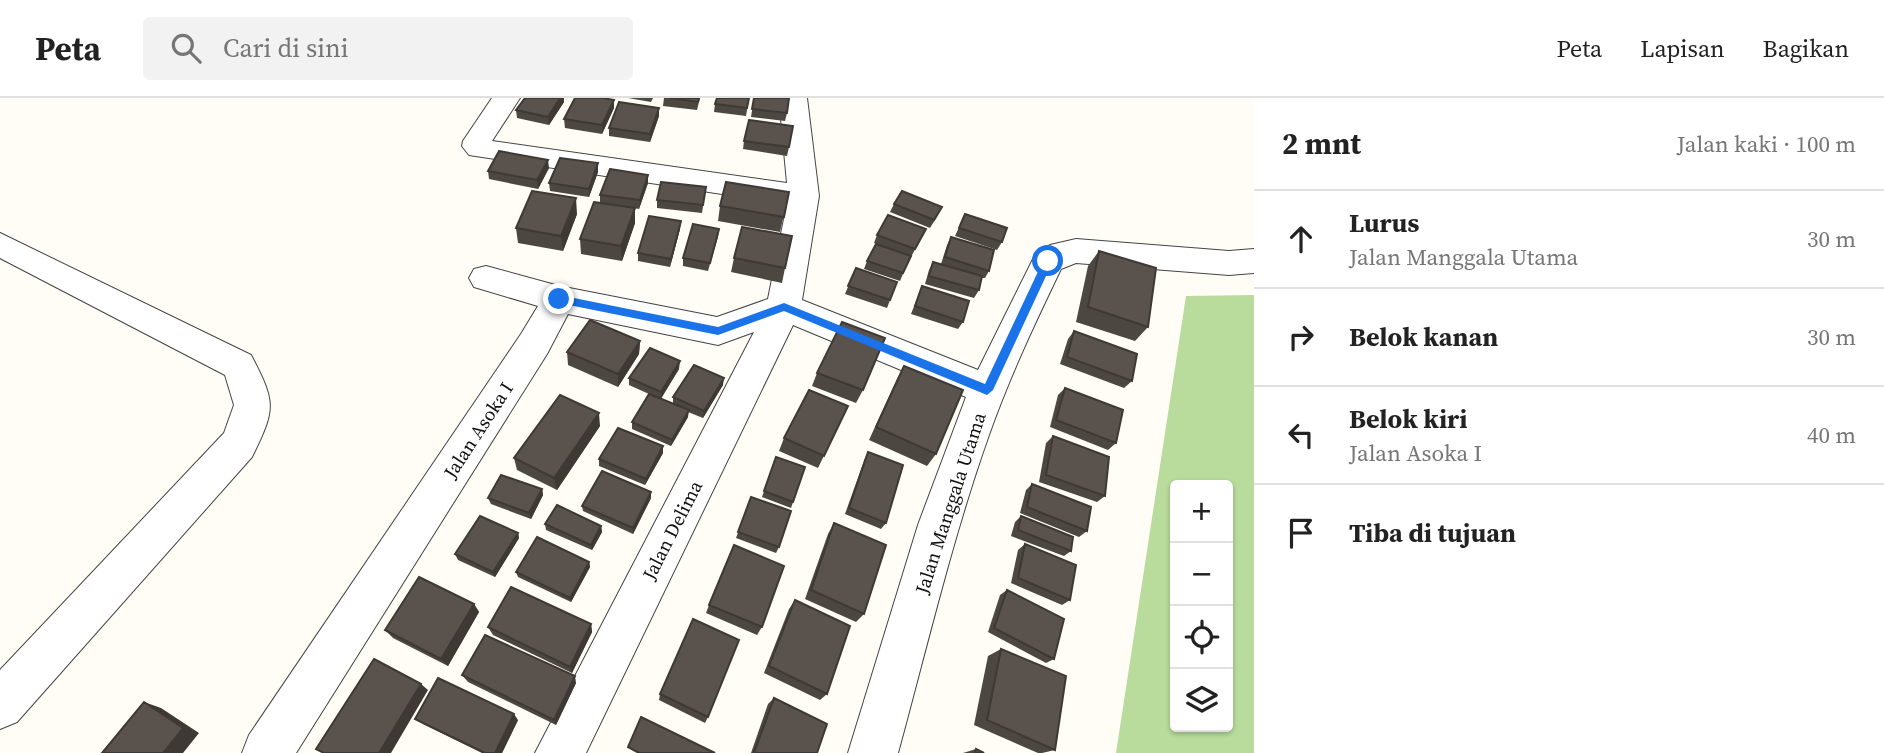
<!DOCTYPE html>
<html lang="id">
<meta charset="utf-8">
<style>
body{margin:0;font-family:"Source Serif 4",serif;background:#f2f2f2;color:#222}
.controls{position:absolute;right:21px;bottom:21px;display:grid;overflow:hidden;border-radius:7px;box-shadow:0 2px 5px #0004}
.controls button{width:63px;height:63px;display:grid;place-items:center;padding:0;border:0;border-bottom:2px solid #e0e0e0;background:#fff;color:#222;font:35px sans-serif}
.stop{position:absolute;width:21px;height:21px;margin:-16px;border:5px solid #1a73e8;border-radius:50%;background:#fff}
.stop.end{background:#1a73e8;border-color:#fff;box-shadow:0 2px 7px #0008}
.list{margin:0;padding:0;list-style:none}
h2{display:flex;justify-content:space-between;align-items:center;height:91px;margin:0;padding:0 28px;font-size:30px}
h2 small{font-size:23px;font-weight:400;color:#767676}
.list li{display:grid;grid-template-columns:46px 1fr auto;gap:21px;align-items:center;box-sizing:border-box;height:98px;padding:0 28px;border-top:2px solid #e0e0e0}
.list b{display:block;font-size:26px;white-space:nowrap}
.list p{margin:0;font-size:23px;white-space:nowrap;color:#767676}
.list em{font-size:23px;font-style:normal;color:#767676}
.icon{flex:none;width:38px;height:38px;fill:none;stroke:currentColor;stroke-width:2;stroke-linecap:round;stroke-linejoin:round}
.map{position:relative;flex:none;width:1254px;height:655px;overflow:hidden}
header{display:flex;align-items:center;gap:42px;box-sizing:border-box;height:98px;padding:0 35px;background:#fff;border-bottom:2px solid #e0e0e0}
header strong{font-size:33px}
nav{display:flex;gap:38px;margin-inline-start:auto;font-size:24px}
.search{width:490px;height:63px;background:#f2f2f2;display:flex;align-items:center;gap:18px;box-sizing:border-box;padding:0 24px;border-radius:7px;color:#767676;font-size:26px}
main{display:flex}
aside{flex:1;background:#fff}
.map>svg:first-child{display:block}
</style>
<header>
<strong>Peta</strong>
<div class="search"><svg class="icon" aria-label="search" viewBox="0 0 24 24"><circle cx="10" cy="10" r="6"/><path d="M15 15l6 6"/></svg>Cari di sini</div>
<nav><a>Peta</a><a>Lapisan</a><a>Bagikan</a></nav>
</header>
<main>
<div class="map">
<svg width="1254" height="655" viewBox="0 0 1254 655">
<rect width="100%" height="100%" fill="#fffdf5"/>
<path fill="#b9dc9c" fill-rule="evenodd" d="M1254 197V655H1116L1186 198ZM1175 387H1228V629H1175Z"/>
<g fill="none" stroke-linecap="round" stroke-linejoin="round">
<defs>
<path id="minor" d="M492 0H520L492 43 787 85 779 0H807L819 98 802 202 978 272 1036 155 1050 147 1076 141 1229 153 1254 151V175L1229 177 1076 165 1061 171C1035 225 1009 280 989 337 952 441 927 549 898 655H848L918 427 966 299 793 227 586 655H535L754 234 718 247 568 216 547 256 296 655H242L249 637 521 236 538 208 474 189 469 180 474 171 486 168 559 188 717 219 768 201 787 106 469 57 462 48 463 43Z
M0 135 251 257C276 305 276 310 252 359L17 624 0 631V572L224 335 234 307 225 277 0 160Z"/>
</defs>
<use href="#minor" stroke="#444" stroke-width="2"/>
<use href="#minor" fill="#fff" fill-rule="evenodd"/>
</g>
<path fill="#4d4742" d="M525 0H564V4L549 27 517 20 516 12Z
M628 0H653L651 4Z
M664 0H700L697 12 663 8Z
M749 0 746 18 714 14 715 6Z
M754 0 787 15 785 23 751 19Z
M614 10 602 36 565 30 564 21Z
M659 18 650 44 609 38V30Z
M744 43 789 49 787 58 743 51Z
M549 70 538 91 489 81 488 73Z
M598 74 589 99 550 93 549 85Z
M648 85 639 111 622 108 635 110V125L622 163 581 156 580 141 600 105V97Z
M706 89 702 115 657 110V102Z
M789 94 780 134 718 123 720 108Z
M894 106 938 117 930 130 890 114Z
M577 116 563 153 518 145 516 130Z
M965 116 1002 144 997 152 955 138Z
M680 131 670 169 638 163V155Z
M719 131 708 173 683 168V160Z
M926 131 911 159H910L900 183 864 171 867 163 877 146 874 145 877 137Z
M951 139 989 173 985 180H982L979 192 974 200 925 186 929 172 933 164 941 166 947 147Z
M1099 153 1148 229 1135 243 1076 224 1088 168Z
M734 160 785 170 782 185 731 174Z
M856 170 890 202 887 210 845 196Z
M922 188 963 224 958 231 911 216Z
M1074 233 1132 283 1124 290 1060 266 1068 241Z
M640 243 639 256 618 289 568 267 567 254Z
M904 268 936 356 927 368 869 342 897 281Z
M679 271 661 301 673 306V299L723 287 703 320 688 314V319L671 348 632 331V324L649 296 629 287V280Z
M817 275 863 292 856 305 812 288Z
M1065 290 1116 345 1108 352 1050 329 1058 297Z
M848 308 818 370 779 353 784 340Z
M600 328 557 392 517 372 514 360Z
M1053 338 1105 398 1097 404 1039 384 1046 345Z
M663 348V355L645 387 599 368V361Z
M868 354 886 425 881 431 845 416 865 360Z
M776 359 793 404 791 410 762 399Z
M1032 386 1087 433 1079 439 1020 415 1026 392Z
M542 391 543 397 531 421 491 406 488 400Z
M751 399 779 449 776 455 736 440Z
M651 400 633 436 583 413 582 408Z
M1021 418 1071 453 1064 458 1011 438 1015 424Z
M834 425 864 516 856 524 805 501 828 436Z
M545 426 601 428 602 434 592 452 546 432Z
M518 435 519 440 495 479 458 462 455 456Z
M1025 446 1070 502 1062 507 1011 485 1018 452Z
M589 464 590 469 571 504 518 479 516 474Z
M1007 492 1054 561 1046 565 988 534 1000 497Z
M795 502 827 596 820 602 764 575 789 511Z
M474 506 479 514 448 568 393 540 385 532Z
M709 507 762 529 757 537 706 515Z
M591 526 592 534 572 575 493 537 488 529Z
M1001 551 1055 652 1042 655H1038L974 627 988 558Z
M462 577 576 585 556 627 468 584Z
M660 596 708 619 705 625 659 602Z
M774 600 817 655H751L768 606Z
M415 621 518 622 502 655H482L423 626Z
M976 651 984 655H963Z"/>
<path fill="#3f3936" d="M560 0H564V4L549 27 548 19Z
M614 2V10L602 36V27Z
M659 10V18L650 44V36Z
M548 62 549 70 538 91 537 82Z
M598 65V74L589 99V91Z
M648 77V85L639 111 640 102Z
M576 100 577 116 563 153 561 138Z
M635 110V125L622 163 621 148Z
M681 123 680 131 670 169 671 161Z
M719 131 718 139 708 173 710 165Z
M640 243 639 256 618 289V276Z
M680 263 679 271 660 301 661 294Z
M724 280 723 287 703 320 704 313Z
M689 312 688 319 671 348 672 342Z
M599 315 600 328 557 392 554 380Z
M663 348V355L645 387 646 381Z
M542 391 543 397 531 421 529 415Z
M651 394V400L633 436V430Z
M601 428 602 434 592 452 591 447Z
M518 435 519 440 495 479 493 474Z
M589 464 590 469 571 504 570 500Z
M474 506 479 514 448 568 441 561Z
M591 526 592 534 572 575 570 569Z
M575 578 576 585 556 627 554 622Z
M421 586 428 592 391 655H379Z
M144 604 161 610 199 635 183 655H163Z
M514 616 518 622 502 655H495Z"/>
<path fill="#5a524d" stroke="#3f3936" stroke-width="2" d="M525 0H560L548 19 516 12Z
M575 0H603L614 2 602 27 564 21Z
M670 0H699L698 4Z
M717 0H749L747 10 715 6Z
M754 0H789L787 15 752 11Z
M619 4 659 10 650 36 609 30Z
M749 22 793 28 789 49 744 43Z
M499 53 548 62 537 82 488 73Z
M560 60 598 65 589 91 549 85Z
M610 71 648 77 640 102 600 97Z
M661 84 706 89 703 107 657 102Z
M726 84 789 94 784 119 720 108Z
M532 93 576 100 561 138 516 130Z
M902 93 942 109 934 122 894 106Z
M594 104 635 110 621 148 580 141Z
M965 116 1007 130 1002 144 959 130Z
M888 117 926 131 915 151 877 137Z
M649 118 681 123 671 161 638 155Z
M693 126 719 131 710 165 683 160Z
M742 129 792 138 785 170 734 160Z
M951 139 994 152 989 173 945 159Z
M876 146 911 158 903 175 867 163Z
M1099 153 1156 170 1148 229 1088 209Z
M933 164 982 178 979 192 929 178Z
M856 170 897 184 890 202 848 188Z
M922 188 969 203 963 224 915 208Z
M590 222 640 243 618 276 567 254Z
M842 224 885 240 863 292 817 275Z
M1074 233 1137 256 1132 283 1067 259Z
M650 250 680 263 661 294 629 280Z
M694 267 724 280 704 313 673 299Z
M904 268 963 292 936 356 876 329Z
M1065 290 1123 312 1116 345 1056 322Z
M809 292 848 308 824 358 784 340Z
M649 296 689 312 672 342 632 324Z
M560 297 599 315 554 380 514 360Z
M618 330 663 348 646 381 599 361Z
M1053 338 1109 359 1105 398 1046 377Z
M868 354 903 367 886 425 849 410Z
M776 359 805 369 793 404 764 393Z
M602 373 651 394 633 430 582 408Z
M501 377 542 391 529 415 488 400Z
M1032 386 1091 409 1087 433 1027 409Z
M751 399 791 413 779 449 738 434Z
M557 407 601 428 591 447 545 426Z
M480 418 518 435 493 474 455 456Z
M1021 418 1073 439 1071 453 1018 432Z
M834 425 886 447 864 516 811 492Z
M537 439 589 464 570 500 516 474Z
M1025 446 1076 467 1070 502 1018 480Z
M734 447 784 468 762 529 709 507Z
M419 479 474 506 441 561 385 532Z
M511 489 591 526 570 569 488 529Z
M1007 492 1064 521 1054 561 994 530Z
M795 502 850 528 827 596 769 568Z
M693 521 739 542 708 619 660 596Z
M485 537 575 578 554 622 462 577Z
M1001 551 1066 578 1055 652 987 622Z
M374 561 421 586 379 655H324L316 651Z
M438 580 514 616 495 655H485L415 621Z
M774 600 827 626 817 655H754Z
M144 604 183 630 163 655H102Z
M641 619 715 655H639L628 649Z
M976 651 984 655H975Z"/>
<path fill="#1a73e8" d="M1048 159 1053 163 993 292 987 297 784 213 718 237 559 205 554 201 559 197 718 229 784 205 985 286 1043 163Z"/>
<g text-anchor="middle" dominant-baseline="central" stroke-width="7" stroke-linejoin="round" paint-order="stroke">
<g font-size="19" fill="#111" stroke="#fff">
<text transform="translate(478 332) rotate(-57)">Jalan Asoka I</text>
<text transform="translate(950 405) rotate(-72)">Jalan Manggala Utama</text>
<text transform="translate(672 432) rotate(-63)">Jalan Delima</text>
</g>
</g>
</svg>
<div class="controls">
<button>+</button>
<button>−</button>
<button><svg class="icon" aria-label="locate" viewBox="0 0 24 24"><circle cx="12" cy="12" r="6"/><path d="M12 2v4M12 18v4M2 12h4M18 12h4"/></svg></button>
<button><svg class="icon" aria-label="layers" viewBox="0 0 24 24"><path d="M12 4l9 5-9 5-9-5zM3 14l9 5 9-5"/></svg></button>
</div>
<div class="stop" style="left:1048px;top:163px"></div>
<div class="stop end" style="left:559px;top:201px"></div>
</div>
<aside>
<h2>2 mnt<small>Jalan kaki · 100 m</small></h2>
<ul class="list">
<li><svg class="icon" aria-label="ahead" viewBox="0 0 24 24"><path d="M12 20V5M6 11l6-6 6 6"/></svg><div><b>Lurus</b><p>Jalan Manggala Utama</p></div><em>30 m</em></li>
<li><svg class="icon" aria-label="right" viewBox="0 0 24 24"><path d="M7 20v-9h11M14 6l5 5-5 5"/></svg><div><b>Belok kanan</b></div><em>30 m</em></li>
<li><svg class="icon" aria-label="left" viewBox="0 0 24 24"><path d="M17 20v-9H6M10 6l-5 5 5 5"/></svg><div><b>Belok kiri</b><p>Jalan Asoka I</p></div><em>40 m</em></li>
<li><svg class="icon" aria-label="arrive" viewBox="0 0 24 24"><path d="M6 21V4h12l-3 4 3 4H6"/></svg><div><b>Tiba di tujuan</b></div></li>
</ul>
</aside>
</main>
